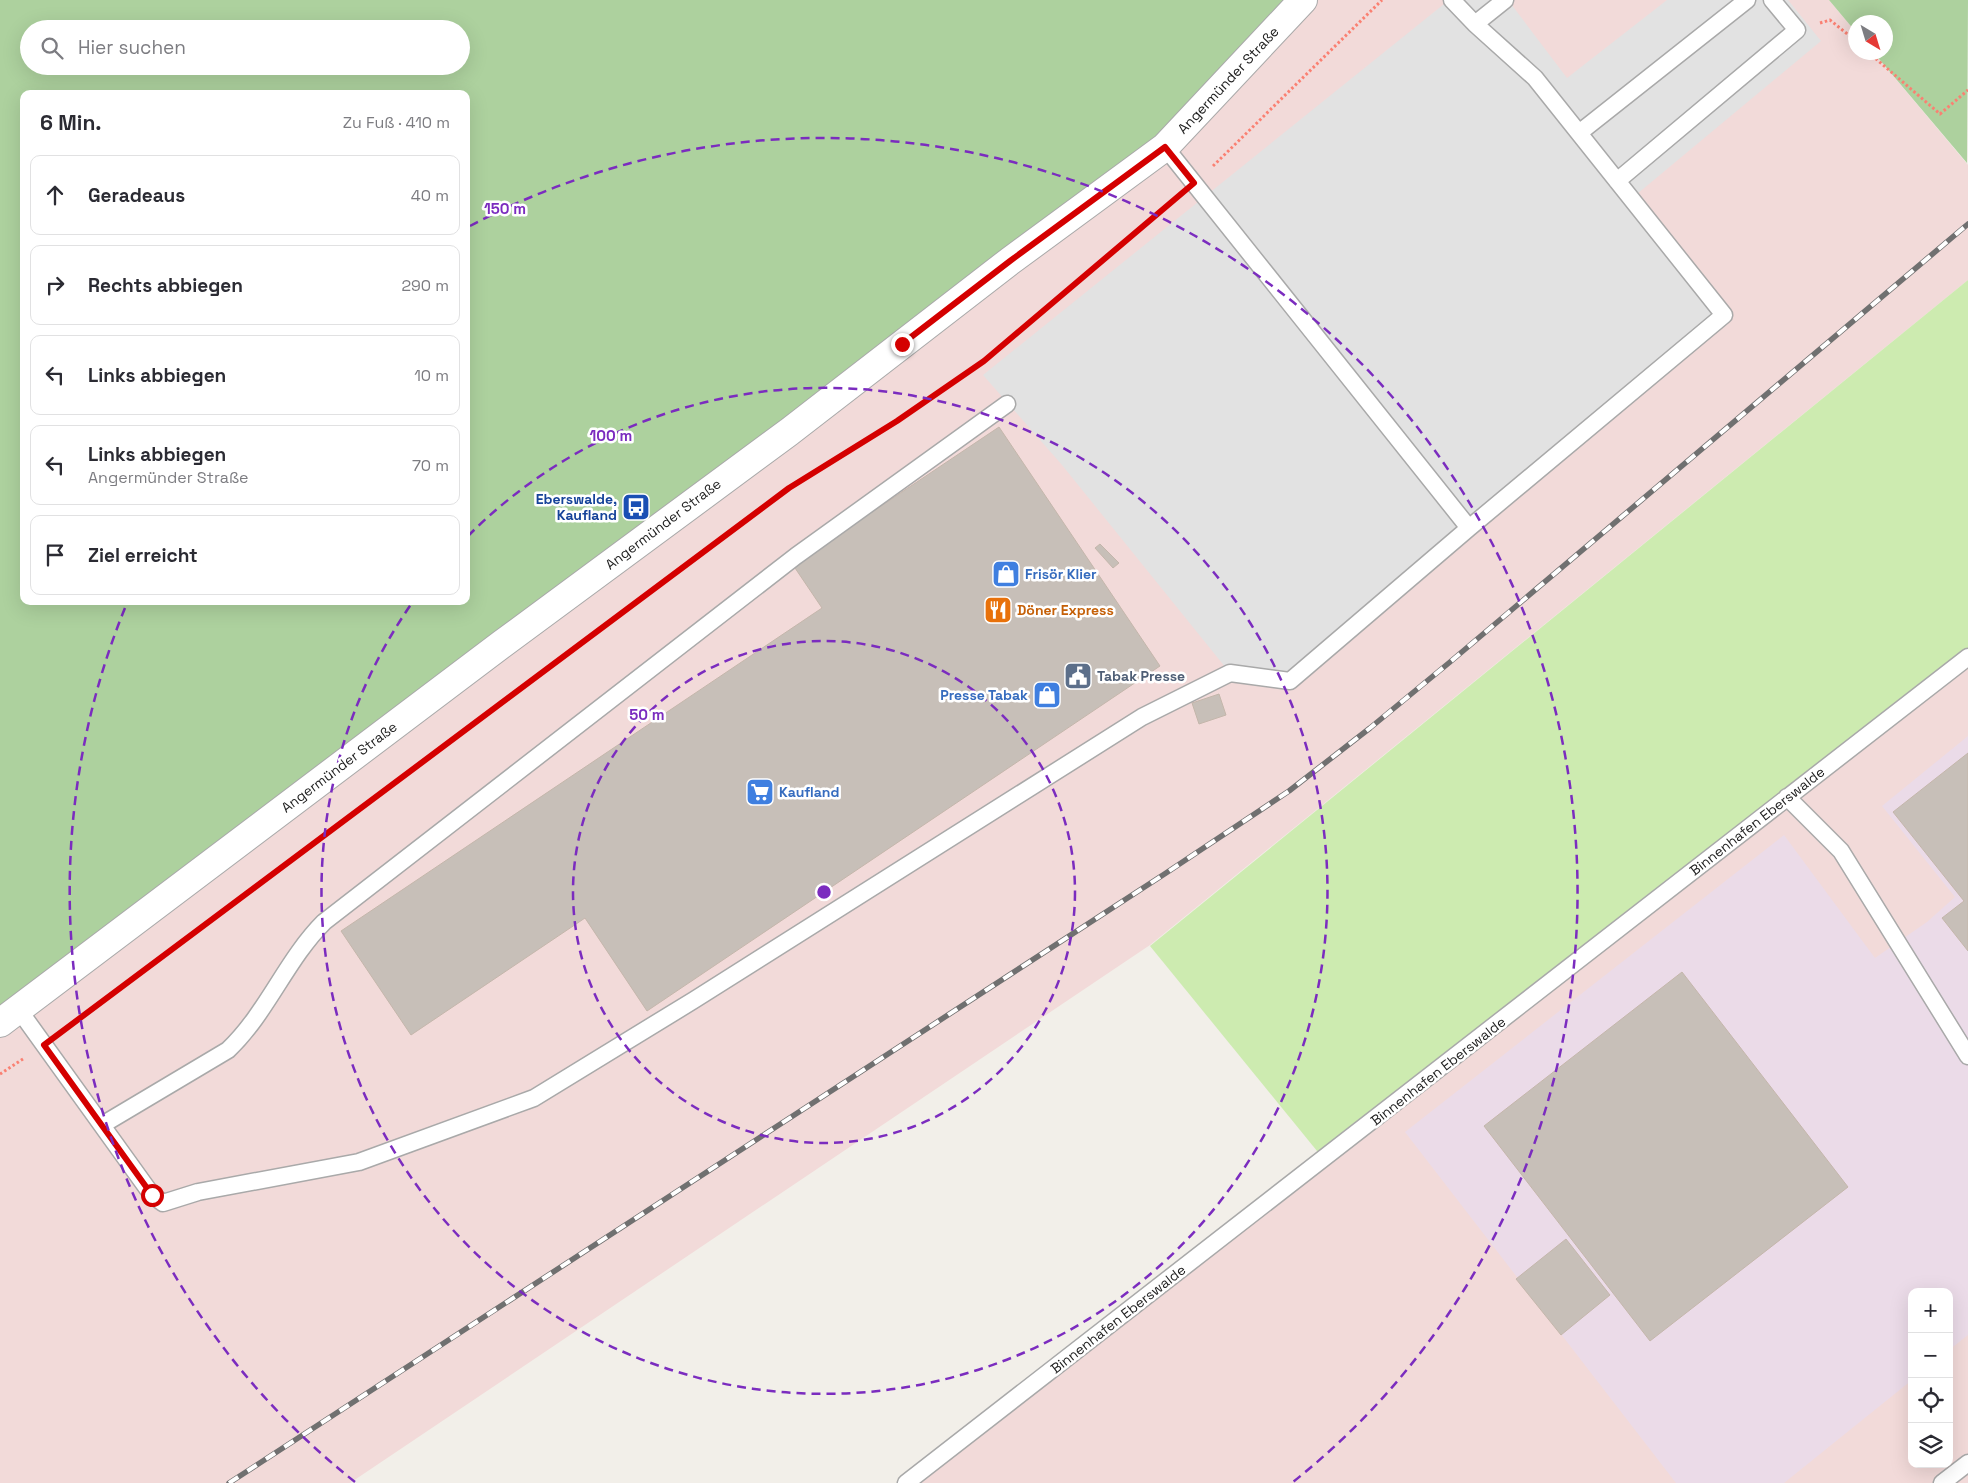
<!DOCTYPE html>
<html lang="de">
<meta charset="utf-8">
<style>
body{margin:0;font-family:"Space Grotesk",sans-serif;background:#f7f7f7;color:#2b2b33}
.controls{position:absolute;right:15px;bottom:15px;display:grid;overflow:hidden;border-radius:10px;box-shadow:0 5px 20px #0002}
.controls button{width:45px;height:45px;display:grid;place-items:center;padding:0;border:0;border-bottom:1px solid #e1e1e2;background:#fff;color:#2b2b33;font:25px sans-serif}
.compass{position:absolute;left:1848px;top:15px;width:45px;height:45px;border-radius:50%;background:#fff;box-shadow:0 5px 20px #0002;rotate:142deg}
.stop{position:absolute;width:15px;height:15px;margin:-11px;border:4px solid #d40000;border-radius:50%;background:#fff}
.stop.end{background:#d40000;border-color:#fff;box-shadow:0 1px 5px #0008}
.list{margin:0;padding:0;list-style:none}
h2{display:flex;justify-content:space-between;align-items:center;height:65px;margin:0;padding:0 20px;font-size:21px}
h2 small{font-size:16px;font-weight:400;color:#7c7c81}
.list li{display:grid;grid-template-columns:32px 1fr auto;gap:15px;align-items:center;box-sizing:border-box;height:80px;margin:0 10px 10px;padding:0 10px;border:1px solid #e1e1e2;border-radius:10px}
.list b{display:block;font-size:19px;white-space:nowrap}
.list p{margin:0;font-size:16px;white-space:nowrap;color:#7c7c81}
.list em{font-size:16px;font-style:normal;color:#7c7c81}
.icon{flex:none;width:28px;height:28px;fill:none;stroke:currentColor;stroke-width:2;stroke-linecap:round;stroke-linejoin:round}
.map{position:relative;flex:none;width:1968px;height:1483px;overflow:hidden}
.search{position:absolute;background:#fff;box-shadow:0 5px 20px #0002;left:20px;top:20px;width:450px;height:55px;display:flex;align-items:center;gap:12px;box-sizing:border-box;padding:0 18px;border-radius:28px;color:#7c7c81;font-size:19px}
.panel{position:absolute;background:#fff;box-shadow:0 5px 20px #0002;left:20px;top:90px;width:450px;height:515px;border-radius:10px}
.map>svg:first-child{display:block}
</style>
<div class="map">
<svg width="1968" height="1483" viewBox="0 0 1968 1483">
<rect width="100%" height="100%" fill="#f2efe9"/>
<path fill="#f2dad9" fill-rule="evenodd" d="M1301 0H1829L1855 31 1856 52 1874 53 1968 165V280L1150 945 350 1483H0V1023Z
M1968 654V1483H921L1326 1162ZM1912 1292H1949V1464H1912Z"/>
<path fill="#ebdbe8" d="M1968 736V1335L1949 1350V1292H1912V1380L1784 1483H1676L1405 1132 1784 835 1875 958 1927 922 1955 897 1882 806Z"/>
<path fill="#cdebb0" d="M1968 280V654L1326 1162 1150 946Z"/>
<path fill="#add19e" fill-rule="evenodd" d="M0 0H1301L1165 147 0 1023ZM29 29H461V66H29ZM24 94H466V601H24Z
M1829 0H1968L1967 163 1874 53 1886 52V22H1856L1855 31Z"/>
<path fill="#e2e2e2" d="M1449 0H1508L1567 78 1667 0H1788L1821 41 1631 199 1724 315 1290 681 1230 673 1062 465 983 375Z"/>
<path fill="#c7bfb8" stroke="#c4b6ab" d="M999 427 1160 666 647 1011 585 918 411 1035 341 931 822 608 793 565Z
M1100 544 1119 563 1113 568 1095 548Z
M1219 694 1226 715 1199 724 1192 703Z
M1968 753V951L1942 918 1964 901 1893 812Z
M1682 972 1848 1187 1650 1341 1484 1126Z
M1566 1239 1610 1295 1561 1335 1516 1279Z"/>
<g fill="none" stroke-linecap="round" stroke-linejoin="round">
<defs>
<path id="lane" d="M1475 24 1505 0
M1579 133 1747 0
M1165 147 1469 528
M1617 181 1797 30 1772 0
M1787 797 1841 851 1968 1056
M19 1010 152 1195 163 1203 198 1192 359 1162 534 1098 694 1000 1142 717 1230 673 1290 681 1469 528 1724 315 1535 78 1475 24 1452 0
M102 1125 228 1050C267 1013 286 960 324 922L796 556 1007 404
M906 1483 1968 657
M1942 1483 1968 1463"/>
<path id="street" d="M0 1023 502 644 789 432 1010 261 1165 147 1303 0"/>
</defs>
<use href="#lane" stroke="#a9a9a9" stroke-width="19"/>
<use href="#street" stroke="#a9a9a9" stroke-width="30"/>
<path stroke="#fa8072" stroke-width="3" stroke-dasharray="2.5 2.5" stroke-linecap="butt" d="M1820 23 1830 20 1856 41
M1868 52 1940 114 1968 90
M1213 166 1382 0
M65 1029 789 488 897 421 984 361 1174 200
M0 1074 23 1059"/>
<use href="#lane" stroke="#fff" stroke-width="16"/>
<use href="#street" stroke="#fff" stroke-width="28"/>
<defs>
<path id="rail" d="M229 1483 1166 873 1289 791 1370 728 1450 662 1968 224"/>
</defs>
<use href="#rail" stroke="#707070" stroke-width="5.5"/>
<use href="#rail" stroke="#fff" stroke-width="4" stroke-dasharray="11" stroke-linecap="butt"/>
</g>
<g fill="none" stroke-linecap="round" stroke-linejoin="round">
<path stroke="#d40000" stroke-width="6" d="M152 1195 44 1045 789 488 897 421 984 361 1194 183 1165 147 1010 261 902 344"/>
</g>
<g fill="none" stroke="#7b2cbf" stroke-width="2.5" stroke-dasharray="9 6">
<circle cx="824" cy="892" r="251"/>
<path d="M468 536A503 503 0 1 1 412 603"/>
<path d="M355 1482A754 754 0 0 1 127 603M470 226A754 754 0 0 1 1293 1482"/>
</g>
<defs>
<symbol id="bus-square" viewBox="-11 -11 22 22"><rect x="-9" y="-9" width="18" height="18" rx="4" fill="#1a4fb4" stroke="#fff"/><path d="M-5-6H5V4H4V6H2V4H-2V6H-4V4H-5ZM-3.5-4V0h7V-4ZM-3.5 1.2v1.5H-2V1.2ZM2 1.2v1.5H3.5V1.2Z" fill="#fff"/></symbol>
<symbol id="shop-square" viewBox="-11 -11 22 22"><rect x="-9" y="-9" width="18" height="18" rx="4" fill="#3f7fe0" stroke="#fff"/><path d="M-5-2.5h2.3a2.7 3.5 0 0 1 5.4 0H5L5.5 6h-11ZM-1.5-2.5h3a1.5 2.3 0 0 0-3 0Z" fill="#fff"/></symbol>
<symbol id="restaurant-square" viewBox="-11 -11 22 22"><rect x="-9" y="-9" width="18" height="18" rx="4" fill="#e8710a" stroke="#fff"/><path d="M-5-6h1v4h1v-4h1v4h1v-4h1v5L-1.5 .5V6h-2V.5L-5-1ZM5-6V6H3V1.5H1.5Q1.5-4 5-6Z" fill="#fff"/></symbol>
<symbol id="civic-square" viewBox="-11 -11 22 22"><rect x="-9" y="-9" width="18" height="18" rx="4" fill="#5c6f8a" stroke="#fff"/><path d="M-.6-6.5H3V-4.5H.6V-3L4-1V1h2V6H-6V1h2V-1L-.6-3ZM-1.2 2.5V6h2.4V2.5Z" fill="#fff"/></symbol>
<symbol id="supermarket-square" viewBox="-11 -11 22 22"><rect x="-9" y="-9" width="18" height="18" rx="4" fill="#3f7fe0" stroke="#fff"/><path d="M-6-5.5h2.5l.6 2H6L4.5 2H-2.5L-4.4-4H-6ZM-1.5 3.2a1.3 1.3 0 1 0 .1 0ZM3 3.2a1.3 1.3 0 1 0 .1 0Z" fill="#fff"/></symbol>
</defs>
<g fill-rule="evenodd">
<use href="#bus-square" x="620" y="491" width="32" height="32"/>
<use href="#shop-square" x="990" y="558" width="32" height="32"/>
<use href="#restaurant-square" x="982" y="594" width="32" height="32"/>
<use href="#civic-square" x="1062" y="660" width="32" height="32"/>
<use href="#shop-square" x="1031" y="679" width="32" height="32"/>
<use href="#supermarket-square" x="744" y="776" width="32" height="32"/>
</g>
<g text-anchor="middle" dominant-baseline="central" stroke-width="5" stroke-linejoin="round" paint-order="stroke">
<g font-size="14" fill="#222" stroke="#fff">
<text transform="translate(1228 80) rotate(-47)">Angermünder Straße</text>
<text transform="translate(663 524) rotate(-37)">Angermünder Straße</text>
<text transform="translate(339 767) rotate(-37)">Angermünder Straße</text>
<text transform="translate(1757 821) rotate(-38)">Binnenhafen Eberswalde</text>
<text transform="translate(1438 1071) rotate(-38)">Binnenhafen Eberswalde</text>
<text transform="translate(1118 1319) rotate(-38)">Binnenhafen Eberswalde</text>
</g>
<g font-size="14" font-weight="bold" fill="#164399" stroke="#fff" text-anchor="end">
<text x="617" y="499">Eberswalde,<tspan x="617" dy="16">Kaufland</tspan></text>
</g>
<g font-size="14" font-weight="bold" fill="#366cbe" stroke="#fff" text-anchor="start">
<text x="1025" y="574">Frisör Klier</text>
<text x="1028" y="695" text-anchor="end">Presse Tabak</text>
<text x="779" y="792">Kaufland</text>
</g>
<g font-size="14" font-weight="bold" fill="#c56008" stroke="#fff" text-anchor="start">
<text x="1017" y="610">Döner Express</text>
</g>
<g font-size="14" font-weight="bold" fill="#4e5e75" stroke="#fff" text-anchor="start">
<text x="1097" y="676">Tabak Presse</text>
</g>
</g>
<circle cx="824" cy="892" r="8" fill="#7b2cbf" stroke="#fff" stroke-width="2.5"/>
<g font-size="15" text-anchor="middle" font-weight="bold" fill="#7b2cbf" stroke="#fff" stroke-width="5" stroke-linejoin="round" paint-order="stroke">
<text x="505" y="214">150 m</text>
<text x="611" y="441">100 m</text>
<text x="647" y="720">50 m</text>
</g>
</svg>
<div class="controls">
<button>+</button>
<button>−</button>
<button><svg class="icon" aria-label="locate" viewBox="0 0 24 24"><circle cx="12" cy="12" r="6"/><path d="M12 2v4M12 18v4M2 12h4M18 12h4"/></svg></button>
<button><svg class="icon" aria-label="layers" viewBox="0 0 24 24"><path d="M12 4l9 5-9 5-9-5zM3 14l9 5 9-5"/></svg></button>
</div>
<svg class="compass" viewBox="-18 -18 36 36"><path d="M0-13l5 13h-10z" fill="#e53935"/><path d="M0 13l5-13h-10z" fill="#7c7c81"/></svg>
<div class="stop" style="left:152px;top:1195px"></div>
<div class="stop end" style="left:902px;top:344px"></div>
<div class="search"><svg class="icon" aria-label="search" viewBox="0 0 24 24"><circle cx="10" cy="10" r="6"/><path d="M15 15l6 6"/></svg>Hier suchen</div>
<section class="panel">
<h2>6 Min.<small>Zu Fuß · 410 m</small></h2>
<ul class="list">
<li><svg class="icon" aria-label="ahead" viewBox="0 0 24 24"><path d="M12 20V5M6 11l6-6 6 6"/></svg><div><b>Geradeaus</b></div><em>40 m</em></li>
<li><svg class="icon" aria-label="right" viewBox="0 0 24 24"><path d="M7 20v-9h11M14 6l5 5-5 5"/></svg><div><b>Rechts abbiegen</b></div><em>290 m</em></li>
<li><svg class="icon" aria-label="left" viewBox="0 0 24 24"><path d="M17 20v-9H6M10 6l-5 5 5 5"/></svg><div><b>Links abbiegen</b></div><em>10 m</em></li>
<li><svg class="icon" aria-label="left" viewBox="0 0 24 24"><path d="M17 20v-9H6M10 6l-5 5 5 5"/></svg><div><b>Links abbiegen</b><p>Angermünder Straße</p></div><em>70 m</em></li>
<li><svg class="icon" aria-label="arrive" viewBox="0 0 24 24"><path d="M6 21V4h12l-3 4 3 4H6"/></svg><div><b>Ziel erreicht</b></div></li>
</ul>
</section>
</div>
